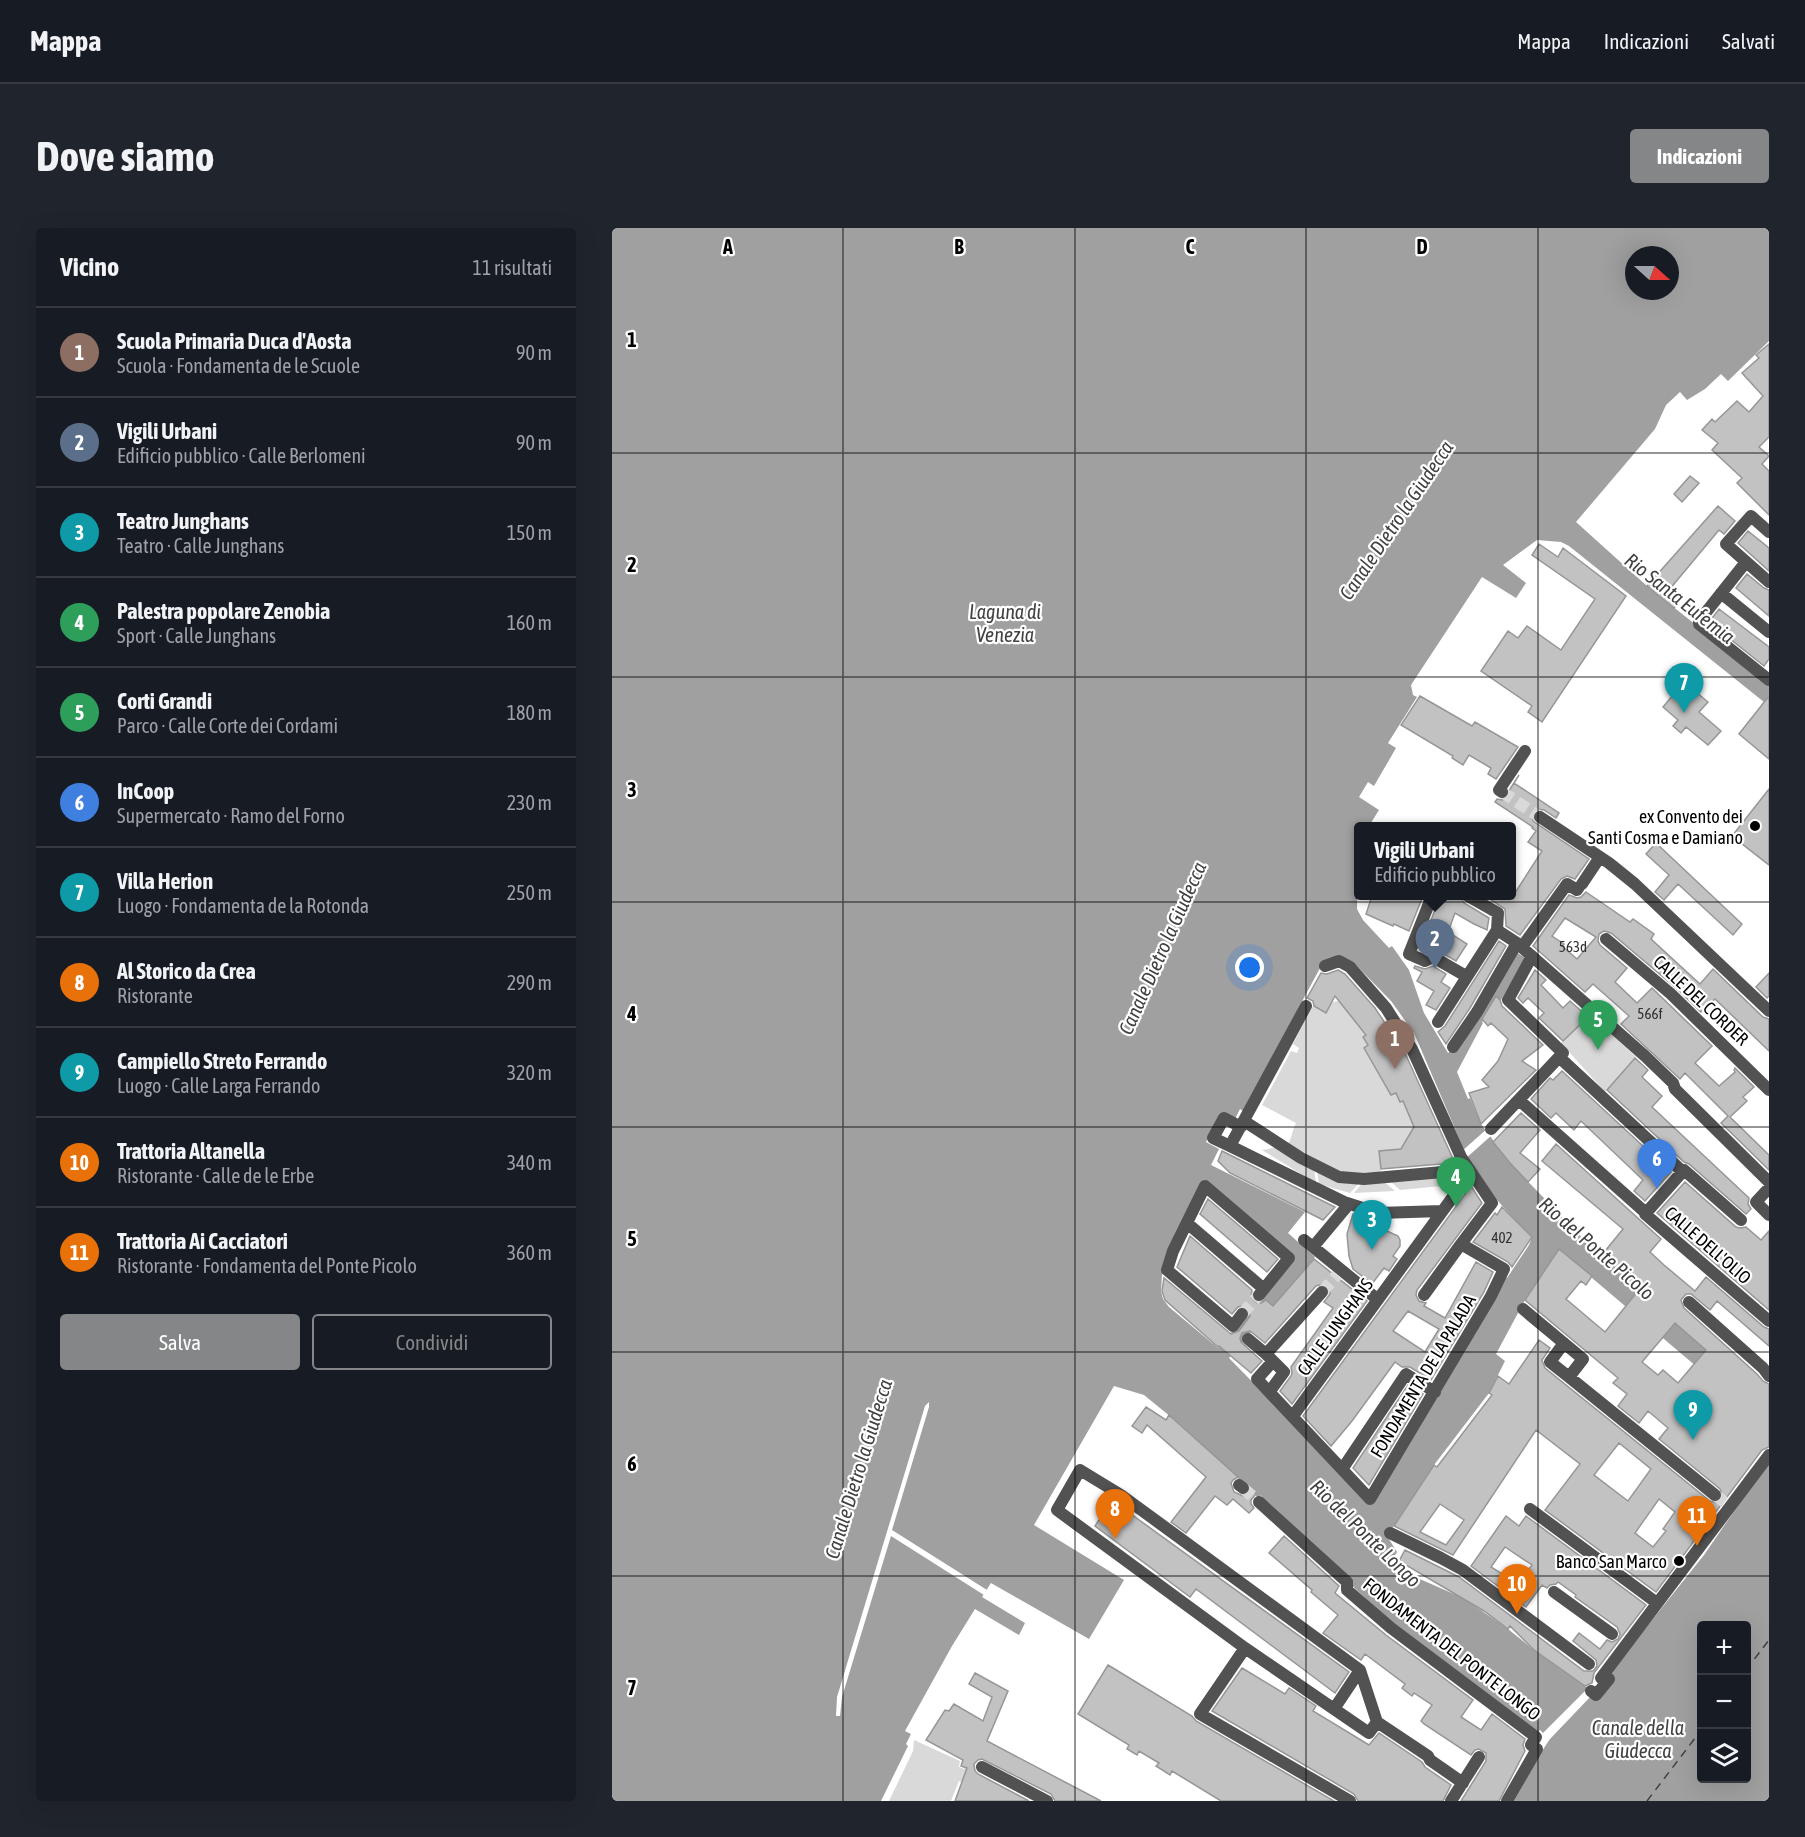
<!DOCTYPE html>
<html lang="it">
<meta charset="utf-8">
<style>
body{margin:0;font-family:"Asap Condensed",sans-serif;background:#20242c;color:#f1f3f6}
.controls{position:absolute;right:18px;bottom:18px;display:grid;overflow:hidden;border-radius:6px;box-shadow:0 6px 24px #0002}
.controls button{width:54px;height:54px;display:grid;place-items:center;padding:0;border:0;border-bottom:2px solid #363941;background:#171b24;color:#f1f3f6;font:30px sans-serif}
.compass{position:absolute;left:1013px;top:18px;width:54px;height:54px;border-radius:50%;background:#171b24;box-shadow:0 6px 24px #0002;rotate:111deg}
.you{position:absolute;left:638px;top:740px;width:21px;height:21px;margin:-15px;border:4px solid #fff;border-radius:50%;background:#1a73e8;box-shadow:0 0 0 9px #1a73e833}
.badge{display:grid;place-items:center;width:39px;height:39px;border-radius:50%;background:#858687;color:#fff;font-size:20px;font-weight:700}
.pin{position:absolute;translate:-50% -50px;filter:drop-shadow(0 2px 3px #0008)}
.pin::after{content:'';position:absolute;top:32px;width:21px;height:18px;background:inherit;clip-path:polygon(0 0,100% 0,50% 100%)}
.popup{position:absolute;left:742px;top:594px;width:162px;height:78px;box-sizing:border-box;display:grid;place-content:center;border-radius:6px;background:#171b24;filter:drop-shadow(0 2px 4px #0005);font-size:20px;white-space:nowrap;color:#9ea1a6}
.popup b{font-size:22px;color:#f1f3f6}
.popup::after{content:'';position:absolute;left:50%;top:100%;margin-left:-12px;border:12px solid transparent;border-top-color:#171b24}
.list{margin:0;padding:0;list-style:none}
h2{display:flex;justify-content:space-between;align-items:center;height:78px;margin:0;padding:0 24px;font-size:26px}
h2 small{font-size:20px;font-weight:400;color:#9ea1a6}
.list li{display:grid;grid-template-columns:39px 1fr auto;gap:18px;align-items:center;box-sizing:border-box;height:90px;padding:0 24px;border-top:2px solid #363941}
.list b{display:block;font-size:22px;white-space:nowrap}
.list p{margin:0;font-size:20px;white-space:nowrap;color:#9ea1a6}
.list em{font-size:20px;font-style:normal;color:#9ea1a6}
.actions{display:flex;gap:12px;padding:18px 24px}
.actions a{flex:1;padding:14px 0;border:2px solid #858687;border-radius:6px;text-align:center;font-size:21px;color:#858687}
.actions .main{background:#858687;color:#fff}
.icon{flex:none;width:33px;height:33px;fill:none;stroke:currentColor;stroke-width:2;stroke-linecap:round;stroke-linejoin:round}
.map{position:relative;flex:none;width:1157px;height:1573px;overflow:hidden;border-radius:6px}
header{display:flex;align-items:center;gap:36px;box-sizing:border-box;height:84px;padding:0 30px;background:#171b24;border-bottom:2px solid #363941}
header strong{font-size:28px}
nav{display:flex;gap:33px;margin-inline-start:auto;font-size:21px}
.intro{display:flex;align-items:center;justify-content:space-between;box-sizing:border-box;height:144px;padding:0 36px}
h1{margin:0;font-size:42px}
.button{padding:15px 27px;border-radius:6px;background:#858687;color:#fff;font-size:21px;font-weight:700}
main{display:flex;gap:36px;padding:0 36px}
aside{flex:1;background:#171b24;border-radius:6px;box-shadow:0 6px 24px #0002}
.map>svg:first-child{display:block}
</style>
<header>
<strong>Mappa</strong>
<nav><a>Mappa</a><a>Indicazioni</a><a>Salvati</a></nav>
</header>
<div class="intro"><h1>Dove siamo</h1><a class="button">Indicazioni</a></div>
<main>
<aside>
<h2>Vicino<small>11 risultati</small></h2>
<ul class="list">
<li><span class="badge" style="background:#8d6e63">1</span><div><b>Scuola Primaria Duca d'Aosta</b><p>Scuola · Fondamenta de le Scuole</p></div><em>90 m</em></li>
<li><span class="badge" style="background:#5c6f8a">2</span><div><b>Vigili Urbani</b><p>Edificio pubblico · Calle Berlomeni</p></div><em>90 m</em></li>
<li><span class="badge" style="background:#0f9aa8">3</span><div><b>Teatro Junghans</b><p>Teatro · Calle Junghans</p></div><em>150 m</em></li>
<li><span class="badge" style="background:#2e9e5b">4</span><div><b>Palestra popolare Zenobia</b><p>Sport · Calle Junghans</p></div><em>160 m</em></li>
<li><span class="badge" style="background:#2e9e5b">5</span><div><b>Corti Grandi</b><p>Parco · Calle Corte dei Cordami</p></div><em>180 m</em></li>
<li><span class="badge" style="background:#3f7fe0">6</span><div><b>InCoop</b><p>Supermercato · Ramo del Forno</p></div><em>230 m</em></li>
<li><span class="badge" style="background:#0f9aa8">7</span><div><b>Villa Herion</b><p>Luogo · Fondamenta de la Rotonda</p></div><em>250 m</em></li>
<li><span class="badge" style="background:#e8710a">8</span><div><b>Al Storico da Crea</b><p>Ristorante</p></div><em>290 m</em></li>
<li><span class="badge" style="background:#0f9aa8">9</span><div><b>Campiello Streto Ferrando</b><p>Luogo · Calle Larga Ferrando</p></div><em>320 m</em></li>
<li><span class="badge" style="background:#e8710a">10</span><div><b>Trattoria Altanella</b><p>Ristorante · Calle de le Erbe</p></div><em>340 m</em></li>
<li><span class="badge" style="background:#e8710a">11</span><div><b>Trattoria Ai Cacciatori</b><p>Ristorante · Fondamenta del Ponte Picolo</p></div><em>360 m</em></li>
</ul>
<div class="actions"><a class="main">Salva</a><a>Condividi</a></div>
</aside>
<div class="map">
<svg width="1157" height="1573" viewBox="0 0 1157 1573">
<rect width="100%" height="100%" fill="#fff"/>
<path fill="#d9d9d9" d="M727 773 754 807 751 810 756 817 752 821 779 867 784 865 791 873 800 895 803 896C792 921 796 924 767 923L769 947 724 946 675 918C680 910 680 903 684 895L650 877 679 823 685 825 687 820 681 816 701 778 714 784 720 774Z
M978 787 1024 829 993 864 949 815Z
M667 919 702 941 704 955 650 922Z
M705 943 748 954 738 965 707 956Z
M834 946 830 958 788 962 776 951Z
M770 952 783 963 742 965 751 954Z
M302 1512 348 1533 347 1539 352 1541 355 1537 361 1540 355 1556 347 1553 339 1573H277L301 1523Z"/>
<path fill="#a0a0a0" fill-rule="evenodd" d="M0 0H1157V113L1116 153 1109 146 1093 161 1075 172 1068 164 1054 177 1043 201 964 294 1035 358 1157 455V478L957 318 949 314 925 312 891 337 914 355 904 370 870 349 799 457 801 467 805 469 776 515 784 520 762 558 756 554 747 569 767 582 757 598H746L745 681 751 692 777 720 780 718 797 742 812 785 836 825 842 820 903 723 913 730 889 772 870 794 871 795 845 844 856 871 858 870 869 896 898 935 988 1028 1101 1128 1157 1200 947 1022 913 1072 884 1126 893 1133 877 1165 822 1237 775 1308 785 1324 777 1336 785 1341 851 1370 896 1401 922 1422 976 1460 981 1466 1092 1327 1138 1260 1157 1236V1573H902L937 1511 928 1502 925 1505 782 1397 570 1198 532 1167 502 1158 422 1297 512 1352 477 1411 379 1355 370 1369 413 1395 407 1407 363 1381 340 1418 293 1503 299 1506 294 1516 296 1518 269 1573H0ZM1022 27H1058V63H1022ZM713 734 744 737 779 773 802 805 856 931C873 961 896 985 920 1009L917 1017 895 1050 893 1049 756 1276 751 1267 617 1130 703 1029 676 1005 693 984 599 937 607 921 594 914 610 885 623 891 628 881 631 883 707 742ZM591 952 683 1030 606 1120 557 1079 551 1071 549 1063 550 1047 559 1019ZM1090 1398H1134V1550H1090Z"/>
<path fill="#fff" d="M876 900 880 907 853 931 850 923Z
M317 1174V1179L280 1302 375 1362 372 1367 279 1308 230 1469 228 1488H224L225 1469 313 1178Z
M976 1460 981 1466 938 1511 929 1524 926 1522 934 1511 929 1507Z"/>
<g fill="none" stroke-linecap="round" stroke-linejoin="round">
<path stroke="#414141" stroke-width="1.5" stroke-dasharray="8 6" stroke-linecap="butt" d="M1134 1442 1157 1412
M1035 1573 1090 1501"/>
</g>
<path fill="#c2c2c2" stroke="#969696" stroke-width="1.5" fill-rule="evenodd" d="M1157 116V209L1147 219 1157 228 1150 236 1157 243V287L1125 255 1130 250 1100 222 1106 215 1090 202 1100 191 1103 194 1125 173 1137 184 1151 168 1130 145 1147 130 1144 127Z
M1078 248 1087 255 1070 274 1062 266Z
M1106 278 1123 293 1112 306 1107 302 1057 362 1069 372 1062 380 1035 358Z
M1136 303 1157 320V343L1126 315Z
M927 316 946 329 951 320 1014 368 930 494 916 484 920 478 869 443 896 403 906 410 915 398 949 422 983 371 920 327Z
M1135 346 1152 360 1157 362V388L1124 360Z
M1107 381 1157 419V431L1152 438 1097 394Z
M1072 454 1096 474 1087 484 1109 503 1096 517 1074 499 1069 505 1061 498 1066 492 1051 479Z
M808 468 860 498 863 494 906 519 884 551 876 546 879 540 857 527 851 537 840 530 841 528 789 497Z
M1157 468V531L1127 506Z
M907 547 902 555 947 585 944 590 932 582 925 581 920 588 921 593 977 631 963 651 955 648 949 651 908 707 894 698 893 681 873 668H901L930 623 916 614 924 603 920 600 921 599 883 574 885 571 890 572 896 569 898 561Z
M1157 561V637L1120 608Z
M1044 615 1130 696 1121 707 1066 656 1052 672 1043 664 1057 647 1034 626Z
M974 664 1018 694 1021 691 1042 706 1039 711 1088 756 1101 741 1151 789 1157 791V823L1103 771 1089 784 1064 760 999 705 992 703 987 706 986 713 988 717 1015 740 1003 754 1025 775 1040 760 1100 818 1083 835 1107 858 1123 844 1122 842 1123 840 1142 859 1131 869 1135 873 1118 889 1157 927V942L1109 895 1116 888 1073 845 1068 851 1009 796 1017 788 981 756 973 764 921 718 957 667 965 670 969 669ZM953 690 984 709 965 731 950 718 952 716 940 708Z
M760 668H811L797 703 782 696 781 698 754 686Z
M828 668H848L852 675 877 690 875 702 862 696 843 685 836 704 855 716 844 733 825 722 821 721 813 724 808 722Z
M887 713 894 718 858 780 834 816 826 804 833 798Z
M803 738 813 741 821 738 834 746 829 754 838 760 824 782 814 777 822 763 805 753 810 744 802 740Z
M726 742 733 746 763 780 793 825 842 933 841 935 769 941 767 923 789 921 802 899 791 873 788 874 784 865 779 867 752 820 756 817 751 809 754 807 723 768 714 785 702 778 701 773 695 770 709 745 715 746Z
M923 742 934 752 929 757 951 780 958 773 976 789 951 813 927 790 932 785 916 770 911 775 906 770Z
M1157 745V768L1155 770 1144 759Z
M884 768 888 772 890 778 931 817 910 833 924 842 869 896 857 865 877 859 870 852 886 833 896 811 879 795 876 798 870 791Z
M1023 830 1036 842 1030 849 1050 868 1040 879 1137 970 1136 976 1139 981 1134 986 1077 936 1072 934 995 862Z
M950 843 1059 944 1033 973 1022 963 1031 952 969 893 962 902 944 885 939 890 919 871 938 850 941 852Z
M909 885 928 902 908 925 928 941 916 954 898 935 881 914Z
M944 916 1049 1011 1038 1024 1052 1037 1083 1063 1094 1049 1152 1099 1157 1101V1118L1105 1073 1098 1082 1079 1066H1074L1069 1072 1072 1080 1145 1146 1151 1153 1157 1156V1219L1150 1222 1044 1364 933 1282 968 1236 924 1202 841 1327 782 1298 822 1237 825 1239 880 1167 877 1165 886 1148 897 1156 927 1112 938 1120 930 1132 933 1140 1098 1273 1105 1275 1111 1269 1108 1261 1047 1211 1056 1200 1036 1183 1027 1195 1006 1178 1015 1166 1001 1155 1006 1150 913 1072 947 1021 980 1048 974 1057 969 1053 954 1071 993 1104 1026 1063 1009 1048 1010 1046 989 1028 1011 1001 930 933ZM1063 1095 1094 1122 1066 1155 1051 1142 1046 1147 1030 1134ZM1007 1215 1039 1241 1016 1273 982 1247ZM1047 1271 1063 1284 1051 1301 1054 1303 1041 1319 1023 1305ZM828 1276 852 1292 834 1317 808 1304Z
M610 923 614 925 723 979 711 992 618 945 606 933Z
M1073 954 1124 999 1128 1000 1134 999 1149 1012 1157 1003V1082L1045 985Z
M859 958 870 975 805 1062 804 1067 807 1073 814 1075 812 1078 833 1090 864 1034 881 1044 872 1064 819 1152 798 1139H790L783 1134 740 1193 719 1218 691 1188ZM796 1083 827 1101 813 1124 781 1103Z
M596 971 666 1031 655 1044 588 986Z
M890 979 920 1009 900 1039 896 1034 861 1014 883 985 885 987Z
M741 986 762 997 764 993H768L777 998 775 1003 786 1008 788 1012V1018L781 1028 785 1031 777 1043 772 1040 760 1056 741 1041 737 1028 735 1006Z
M578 1008 640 1062 639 1069 645 1075H649L654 1072 661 1078 702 1031 755 1073 680 1176 668 1163 679 1148 680 1145 679 1139 721 1080 712 1074 718 1066V1061L711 1056 704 1058 653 1115 638 1103 630 1105 628 1110 629 1114 650 1133 639 1145 607 1118 606 1119 553 1072 550 1063 552 1050 619 1106 627 1103 638 1088 637 1082 630 1078 626 1079 620 1086 565 1039Z
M796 1157 811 1166 757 1257 741 1240Z
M534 1179 554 1192 557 1187 626 1249 621 1252 619 1255 622 1264 631 1268 637 1265 639 1261 644 1266 639 1272V1276L642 1280 637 1285 621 1271 615 1277 603 1268 574 1305 559 1294 594 1249 535 1197 530 1205 520 1198Z
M494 1268 737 1444 723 1465 584 1361 578 1369 483 1298 493 1283 487 1278Z
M894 1288 907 1298 914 1288 1034 1377 982 1445 980 1455 973 1458 922 1422 898 1398 896 1401 872 1383 787 1333 793 1322 847 1349 972 1443H981L985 1438 984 1432 961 1413 967 1405 988 1421 995 1412 1000 1414 1006 1411 1008 1406 1005 1399 963 1369 964 1367 946 1354 944 1356 938 1357 935 1360 930 1357 914 1379 859 1338ZM893 1319 920 1337 906 1356 879 1339Z
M672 1308 727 1358 723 1365 774 1407 861 1472 849 1489 869 1502 880 1486 913 1511 911 1517 913 1523 887 1573H849L874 1533V1525L867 1521 863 1522 859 1527 812 1496 809 1493 820 1477 802 1465 800 1468 790 1460 793 1456 753 1426 749 1432 711 1405 726 1387 699 1364 700 1362 657 1325Z
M496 1437 580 1488 584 1493 722 1573H609L560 1543 558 1547 544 1538 547 1535 527 1523 525 1527 515 1521 517 1517 466 1486Z
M630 1440 673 1466 677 1460 704 1478 701 1483 757 1517 767 1505 810 1534 813 1539 839 1557 831 1573H746L742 1566 600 1483Z
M363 1445 396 1463 375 1513 489 1573H443L439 1566 370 1531 366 1532 362 1536 363 1543 366 1546 417 1573H343L355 1540 349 1538 351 1532 314 1512 333 1482 337 1483 342 1476 371 1493 380 1469 357 1456Z"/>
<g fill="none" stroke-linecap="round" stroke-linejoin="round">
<path stroke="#d9d9d9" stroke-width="12" stroke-dasharray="12 6" stroke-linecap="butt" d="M890 564 928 589
M710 1064 725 1047
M630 1086 647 1067
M631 1260 647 1274
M1103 1267 1115 1276"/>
<path stroke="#525252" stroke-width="12" d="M1157 304 1139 288 1114 316 1157 354
M1134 334 1087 393V396L1157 452
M1109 365 1157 404
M890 564 887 562 913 523
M928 589 997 635 1023 656 1157 783
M970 656 988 629
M820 668 797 726 813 733 821 729 854 748
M856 668 886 685 885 702 905 715 1033 828 1061 855 1063 861 1157 954
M994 711 1059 766 1157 862
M910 719 955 656 965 662 967 659
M694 778 618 918 732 974 766 985 830 983
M826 794 885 702
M841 819 865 784 905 715
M947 829 1071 944
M907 872 1034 985 1033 986 1157 1093
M632 893 689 930 727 949 752 951 842 943 859 944
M879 901 951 825 896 772 920 728
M618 918 601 910 612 890 629 899
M1157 960 1144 974 1157 987
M1034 985 1072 942 1129 992
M575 995 652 1061
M692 1012 701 1019 737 976
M701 1019 765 1071
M710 1064 654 1126 661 1133 645 1151 758 1271 879 1068 892 1041 849 1016 880 975 849 929 800 821 774 780 738 739 727 733 713 738
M812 1067 849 1016
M1077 1074 1151 1140 1157 1148
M911 1081 971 1131 957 1149 938 1134 952 1115
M630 1086 621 1098 555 1042 561 1023 593 958 677 1030 647 1067
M636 1111 654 1126
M957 1149 1103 1267
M658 1163 672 1144 661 1133
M681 1188 859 944
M731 1240 794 1146 823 1164
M627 1257 631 1260
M647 1274 735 1354V1362L779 1400 924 1509 919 1517 925 1521 895 1573
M918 1281 1045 1375
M778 1305 829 1330 851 1342 977 1436
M942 1364 1000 1406
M633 1420 757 1505 765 1494
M989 1450 1157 1227
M979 1463 984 1467 997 1451 992 1447
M722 1481 748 1442
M370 1539 435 1573
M738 1573 588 1486 633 1420 445 1282 468 1242 509 1267 748 1442 765 1494 816 1528 818 1532 851 1555
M839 1573 867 1529"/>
</g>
<path fill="none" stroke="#000" stroke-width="1.5" stroke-opacity="0.55" d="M231 0V1573M463 0V1573M694 0V1573M926 0V1573M0 225H1157M0 449H1157M0 674H1157M0 899H1157M0 1124H1157M0 1348H1157"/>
<g fill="#000" stroke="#fff" stroke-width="2">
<circle cx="1143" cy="598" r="6"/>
<circle cx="1067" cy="1333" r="6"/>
</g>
<g text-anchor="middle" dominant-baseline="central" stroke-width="4.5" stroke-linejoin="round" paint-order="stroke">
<g font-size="15" fill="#303030">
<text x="961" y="718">563d</text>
<text x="1038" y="785">566f</text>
<text x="890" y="1009">402</text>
</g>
<g font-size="18" fill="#000" stroke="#fff" text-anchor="end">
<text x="1131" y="588">ex Convento dei<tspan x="1131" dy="21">Santi Cosma e Damiano</tspan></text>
<text x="1055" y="1333">Banco San Marco</text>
</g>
<g font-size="18" fill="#000" stroke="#fff">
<text transform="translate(1089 772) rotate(43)">CALLE DEL CORDER</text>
<text transform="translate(1096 1017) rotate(41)">CALLE DELL'OLIO</text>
<text transform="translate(723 1099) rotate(-54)">CALLE JUNGHANS</text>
<text transform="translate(811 1148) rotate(-59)">FONDAMENTA DE LA PALADA</text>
<text transform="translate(840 1421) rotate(38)">FONDAMENTA DEL PONTE LONGO</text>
</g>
<g font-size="20" font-style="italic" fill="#414141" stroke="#fff">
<text transform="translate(784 292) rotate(-56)">Canale Dietro la Giudecca</text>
<text transform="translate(1068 370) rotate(38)">Rio Santa Eufemia</text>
<text x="393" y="383">Laguna di<tspan x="393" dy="23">Venezia</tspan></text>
<text transform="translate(550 720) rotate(-66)">Canale Dietro la Giudecca</text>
<text transform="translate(985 1020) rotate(41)">Rio del Ponte Picolo</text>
<text transform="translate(246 1241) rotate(-73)">Canale Dietro la Giudecca</text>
<text transform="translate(754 1305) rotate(44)">Rio del Ponte Longo</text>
<text x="1026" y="1499">Canale della<tspan x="1026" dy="23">Giudecca</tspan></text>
</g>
</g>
<g font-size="20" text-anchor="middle" font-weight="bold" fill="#000" stroke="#fff" stroke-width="4.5" stroke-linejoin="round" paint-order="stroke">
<text x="116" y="26">A</text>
<text x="347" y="26">B</text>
<text x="578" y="26">C</text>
<text x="810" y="26">D</text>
<text x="20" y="119">1</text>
<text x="20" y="344">2</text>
<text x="20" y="569">3</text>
<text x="20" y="793">4</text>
<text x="20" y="1018">5</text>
<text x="20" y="1243">6</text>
<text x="20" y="1467">7</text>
</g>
</svg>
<div class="controls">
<button>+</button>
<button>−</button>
<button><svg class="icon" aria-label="layers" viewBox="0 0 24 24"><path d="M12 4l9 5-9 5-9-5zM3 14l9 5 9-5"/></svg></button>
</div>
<svg class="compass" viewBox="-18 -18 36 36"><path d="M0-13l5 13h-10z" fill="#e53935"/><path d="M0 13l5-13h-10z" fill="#9ea1a6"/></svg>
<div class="you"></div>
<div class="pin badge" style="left:783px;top:841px;background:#8d6e63">1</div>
<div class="pin badge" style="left:823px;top:741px;background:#5c6f8a">2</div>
<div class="popup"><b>Vigili Urbani</b>Edificio pubblico</div>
<div class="pin badge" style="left:760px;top:1022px;background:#0f9aa8">3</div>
<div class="pin badge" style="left:844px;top:979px;background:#2e9e5b">4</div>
<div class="pin badge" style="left:986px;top:822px;background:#2e9e5b">5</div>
<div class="pin badge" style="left:1045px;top:961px;background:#3f7fe0">6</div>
<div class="pin badge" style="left:1072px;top:485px;background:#0f9aa8">7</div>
<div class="pin badge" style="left:503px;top:1311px;background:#e8710a">8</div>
<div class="pin badge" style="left:1081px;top:1212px;background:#0f9aa8">9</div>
<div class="pin badge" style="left:905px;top:1386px;background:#e8710a">10</div>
<div class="pin badge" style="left:1085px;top:1318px;background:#e8710a">11</div>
</div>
</main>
